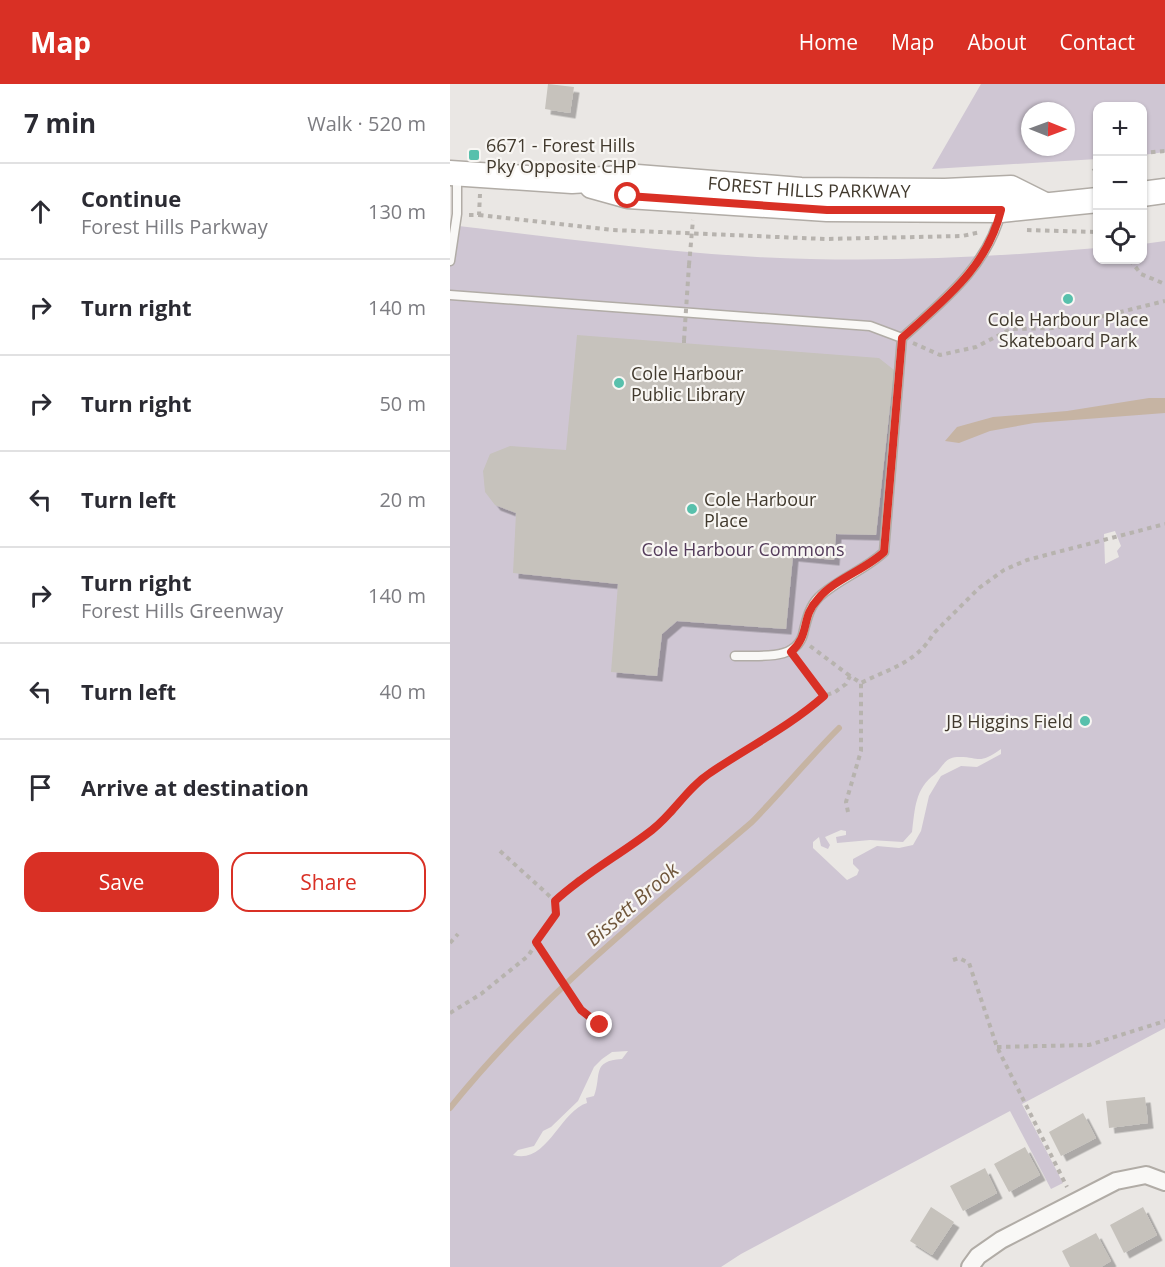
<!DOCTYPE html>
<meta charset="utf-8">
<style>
body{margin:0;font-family:"Open Sans",sans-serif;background:#f2f2f3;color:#2b2b33}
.controls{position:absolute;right:18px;top:18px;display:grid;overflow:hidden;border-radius:12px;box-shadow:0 2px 4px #0004}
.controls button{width:54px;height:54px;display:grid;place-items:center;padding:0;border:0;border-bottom:2px solid #e1e1e2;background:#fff;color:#2b2b33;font:30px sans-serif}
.compass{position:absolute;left:571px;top:18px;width:54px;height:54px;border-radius:50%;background:#fff;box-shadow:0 2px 4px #0004;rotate:91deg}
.stop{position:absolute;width:18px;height:18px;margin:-14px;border:4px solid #d93025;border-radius:50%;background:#fff}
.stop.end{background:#d93025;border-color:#fff;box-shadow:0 2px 6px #0008}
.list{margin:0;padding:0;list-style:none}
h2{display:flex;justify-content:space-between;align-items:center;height:78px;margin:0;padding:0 24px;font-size:26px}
h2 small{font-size:20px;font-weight:400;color:#7c7c81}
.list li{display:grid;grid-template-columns:39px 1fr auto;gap:18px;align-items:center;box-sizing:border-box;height:96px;padding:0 24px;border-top:2px solid #e1e1e2}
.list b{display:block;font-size:22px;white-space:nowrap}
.list p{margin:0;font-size:20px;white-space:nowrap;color:#7c7c81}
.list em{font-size:20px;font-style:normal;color:#7c7c81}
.actions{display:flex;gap:12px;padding:18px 24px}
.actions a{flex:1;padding:14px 0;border:2px solid #d93025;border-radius:18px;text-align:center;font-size:21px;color:#d93025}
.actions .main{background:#d93025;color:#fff}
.icon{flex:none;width:33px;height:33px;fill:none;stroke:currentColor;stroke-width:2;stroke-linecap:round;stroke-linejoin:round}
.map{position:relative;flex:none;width:715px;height:1183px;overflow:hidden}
header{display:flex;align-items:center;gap:36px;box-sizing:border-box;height:84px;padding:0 30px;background:#d93025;color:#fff}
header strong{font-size:28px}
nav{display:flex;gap:33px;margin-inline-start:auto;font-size:21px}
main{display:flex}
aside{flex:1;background:#fff}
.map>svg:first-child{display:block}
</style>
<header>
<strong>Map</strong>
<nav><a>Home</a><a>Map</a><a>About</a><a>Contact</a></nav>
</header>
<main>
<aside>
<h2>7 min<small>Walk · 520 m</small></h2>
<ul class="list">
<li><svg class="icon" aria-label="ahead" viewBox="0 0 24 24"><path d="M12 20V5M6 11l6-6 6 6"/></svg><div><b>Continue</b><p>Forest Hills Parkway</p></div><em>130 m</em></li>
<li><svg class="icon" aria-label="right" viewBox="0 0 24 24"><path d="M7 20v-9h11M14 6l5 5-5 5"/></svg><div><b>Turn right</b></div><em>140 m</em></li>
<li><svg class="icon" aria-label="right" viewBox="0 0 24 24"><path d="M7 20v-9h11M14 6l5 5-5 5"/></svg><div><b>Turn right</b></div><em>50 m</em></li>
<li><svg class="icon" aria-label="left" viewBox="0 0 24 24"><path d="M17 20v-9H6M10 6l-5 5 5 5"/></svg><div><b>Turn left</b></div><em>20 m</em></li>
<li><svg class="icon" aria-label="right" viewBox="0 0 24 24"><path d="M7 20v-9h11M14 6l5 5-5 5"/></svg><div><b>Turn right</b><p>Forest Hills Greenway</p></div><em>140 m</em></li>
<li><svg class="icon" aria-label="left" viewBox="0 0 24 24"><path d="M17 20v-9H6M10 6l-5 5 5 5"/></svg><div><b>Turn left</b></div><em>40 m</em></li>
<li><svg class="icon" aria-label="arrive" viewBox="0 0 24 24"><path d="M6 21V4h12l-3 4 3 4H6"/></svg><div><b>Arrive at destination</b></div></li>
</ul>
<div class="actions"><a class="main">Save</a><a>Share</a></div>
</aside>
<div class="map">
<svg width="715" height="1183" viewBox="0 0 715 1183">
<defs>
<filter id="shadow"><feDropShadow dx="5.5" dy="5.5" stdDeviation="0" flood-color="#0004"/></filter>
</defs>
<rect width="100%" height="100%" fill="#eae7e4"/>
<path fill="#cfc6d3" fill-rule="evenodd" d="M531 0H715V68L693 71 692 22H648L647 75 482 85ZM580 27H616V63H580Z
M0 141C102 153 204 167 307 173 421 179 534 174 647 164L648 176H692L693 160 715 157V944L572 1020 613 1099 601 1105 560 1027 291 1170 271 1183H0ZM665 447 671 462 667 467 669 473 655 480 654 450ZM551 665V670L527 683 511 682 491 692 479 712 471 747 463 761 449 764 427 762 403 775V780L409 786 407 791 397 796 363 764V758L369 753 371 762 378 765 380 761 375 753 391 746 396 747V751L386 753 387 759 420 756 453 758 462 748C465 724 465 705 485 690 492 684 494 674 507 673 530 672 527 682 551 665ZM178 967 172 975C141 977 152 991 144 1012L136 1014 137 1019C110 1027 97 1081 63 1071L68 1066 84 1062 93 1047 101 1043 128 1017 144 983 152 975 162 968Z"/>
<path fill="#c6b4a3" d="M699 314H715V329L584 339 540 347 509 359 495 357 507 343 543 333 617 327Z"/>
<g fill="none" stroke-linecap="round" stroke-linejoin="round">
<path stroke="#c6b4a3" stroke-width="6" d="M0 1024C87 915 197 828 302 738 332 707 359 674 389 644"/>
</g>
<path fill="#c6c2bc" filter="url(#shadow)" d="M98 0 124 3 120 29 95 25Z
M127 251 429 274 444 286 426 451 386 450 384 476 343 472 336 545 227 537 212 550 207 592 161 588 168 500 63 489 66 429 45 421 35 408 33 387 40 370 60 362 116 366Z
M695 1013 698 1039 659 1044 656 1017Z
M633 1029 646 1054 611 1072 599 1048Z
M575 1063 590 1091 559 1108 544 1080Z
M535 1084 547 1109 513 1127 500 1102Z
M481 1123 504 1138 482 1171 460 1157Z
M693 1123 707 1151 674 1169 660 1141Z
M646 1149 661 1177 651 1183H620L612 1167Z"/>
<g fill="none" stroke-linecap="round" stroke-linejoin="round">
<defs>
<path id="service" d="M0 177 7 130V91
M0 211 420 242 452 254
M285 572C310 571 349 578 354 546 357 534 360 522 369 513 388 495 415 486 434 468L452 254C493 217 537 183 551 128"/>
<path id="minor" d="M520 1183 528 1172 551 1156 666 1097 696 1091 715 1098"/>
<g id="secondary">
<path id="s1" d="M0 89 122 97 187 93 351 106 495 107 561 104 593 120"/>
<path d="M142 102 178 112 377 125 551 126 648 116"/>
<path d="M692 110 715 107"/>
</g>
</defs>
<use href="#service" stroke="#b1aca6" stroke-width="11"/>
<use href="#minor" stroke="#b1aca6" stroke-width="20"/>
<use href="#secondary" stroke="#b1aca6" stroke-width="27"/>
<path stroke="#b7b3ae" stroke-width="4" stroke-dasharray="4.5 4.5" stroke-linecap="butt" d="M692 69 715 67
M643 87 648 83
M19 131H29L30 110
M29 131 163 146 375 155 512 152 531 148
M577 146 648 148
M680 176 691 190 715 200
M239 181 243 136
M234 259V256
M463 259 490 271 526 263 561 245 605 244 715 217
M360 562 400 592
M347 576 374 612
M398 728 396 718 411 667V599
M50 767 105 817
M86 858 131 926 150 941
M0 859 8 850
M503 876 509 874 519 879 547 963 617 1103
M0 929 31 910 78 872 106 830 105 817 128 795 200 748 223 729 241 704 259 689 318 655 374 612 385 608 396 600 400 592 411 599C438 585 467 579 483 550L529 504 554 486 577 476 715 440
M547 963 639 961 715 937"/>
<use href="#service" stroke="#f9f8f6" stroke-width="8"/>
<use href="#minor" stroke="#f9f8f6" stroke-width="16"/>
<use href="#secondary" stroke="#fff" stroke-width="24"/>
<path stroke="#b7b3ae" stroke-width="4" stroke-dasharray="4.5 4.5" stroke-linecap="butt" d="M234 256 239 181"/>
</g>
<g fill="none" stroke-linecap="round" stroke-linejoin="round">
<path stroke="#d93025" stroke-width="8" d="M150 941 131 926 86 858 106 830 105 817C135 789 170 771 202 746 224 729 237 704 260 689 298 663 339 643 374 612L341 568C361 550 350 534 368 515 383 496 415 486 434 468L452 254C495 215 537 184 551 126H377L178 112"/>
</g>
<g fill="#58c0ac" stroke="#f8f6f3" stroke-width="2">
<rect x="18" y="65" width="12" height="12" rx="3"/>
<circle cx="618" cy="215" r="6"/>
<circle cx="169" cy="299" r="6"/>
<circle cx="242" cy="425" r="6"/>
<circle cx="635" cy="637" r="6"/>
</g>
<g text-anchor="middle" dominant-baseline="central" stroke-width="4.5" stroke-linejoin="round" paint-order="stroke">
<g font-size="18" fill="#41392d" stroke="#f8f6f3" text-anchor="start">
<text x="36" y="61">6671 - Forest Hills<tspan x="36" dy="21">Pky Opposite CHP</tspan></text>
<text x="618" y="235" text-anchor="middle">Cole Harbour Place<tspan x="618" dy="21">Skateboard Park</tspan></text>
<text x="181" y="289">Cole Harbour<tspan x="181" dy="21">Public Library</tspan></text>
<text x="254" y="415">Cole Harbour<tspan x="254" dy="21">Place</tspan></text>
<text x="623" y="637" text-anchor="end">JB Higgins Field</text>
</g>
<g font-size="18" fill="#41392d" stroke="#f8f6f3">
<text stroke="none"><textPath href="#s1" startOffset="360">FOREST HILLS PARKWAY</textPath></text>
</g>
<g font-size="18" fill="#543c5b" stroke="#f8f6f3">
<text x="293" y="465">Cole Harbour Commons</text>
</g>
<g font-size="20" font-style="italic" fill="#70573c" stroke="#f8f6f3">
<text transform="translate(182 820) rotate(-41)">Bissett Brook</text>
</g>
</g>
</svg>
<div class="controls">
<button>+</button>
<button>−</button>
<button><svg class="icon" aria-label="locate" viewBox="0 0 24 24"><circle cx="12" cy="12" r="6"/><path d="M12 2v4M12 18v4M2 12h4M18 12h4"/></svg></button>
</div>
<svg class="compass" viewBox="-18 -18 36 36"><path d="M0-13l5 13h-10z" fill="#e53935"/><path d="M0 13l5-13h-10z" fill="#7c7c81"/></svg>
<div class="stop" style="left:178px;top:112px"></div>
<div class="stop end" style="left:150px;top:941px"></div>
</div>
</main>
